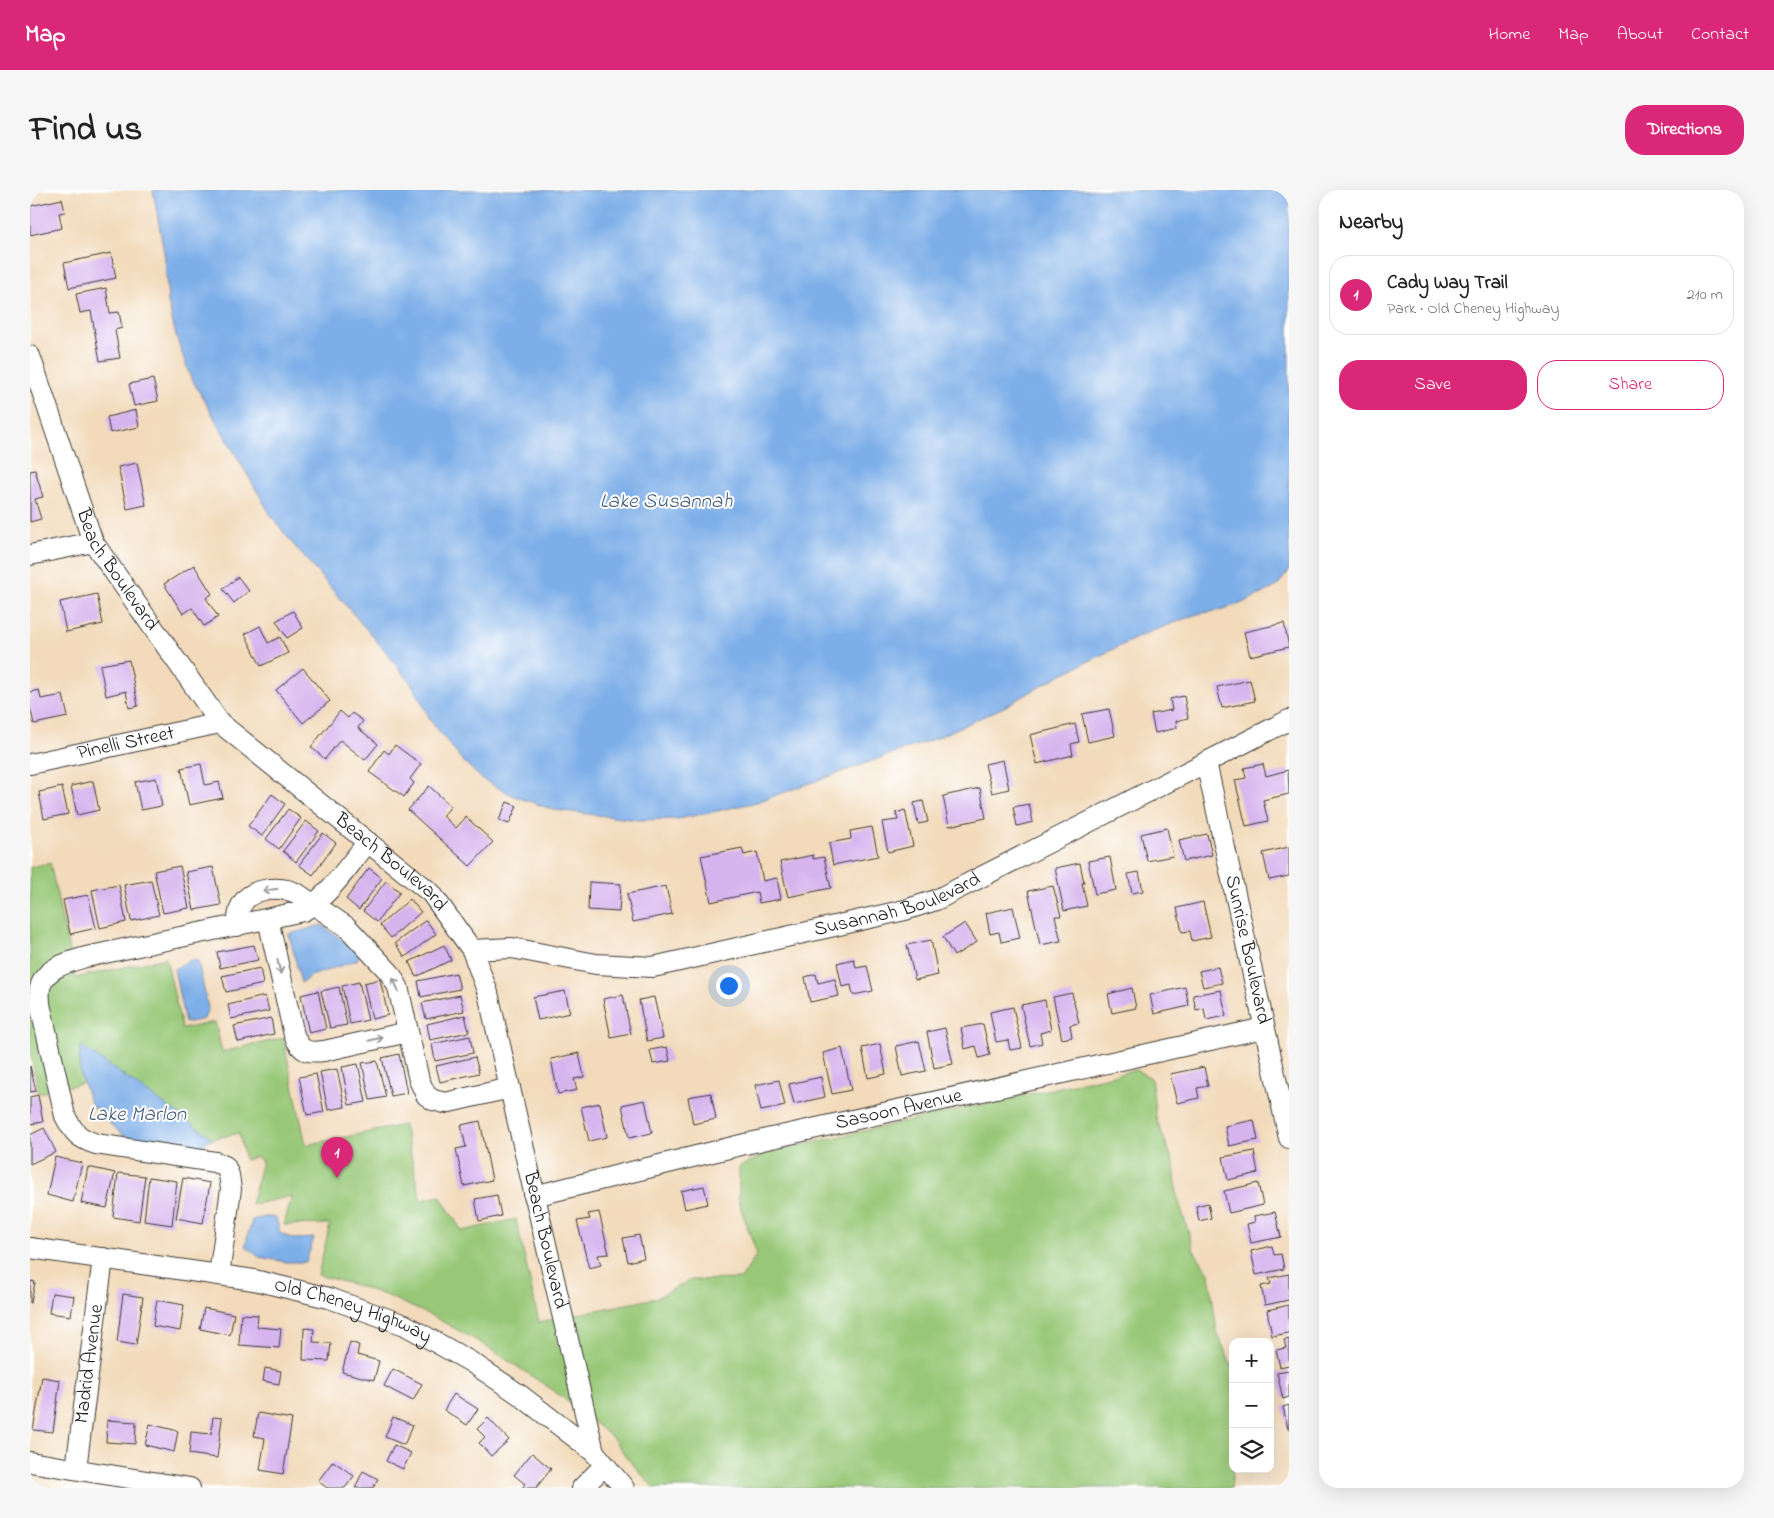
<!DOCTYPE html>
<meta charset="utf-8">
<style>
body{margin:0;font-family:"Indie Flower",sans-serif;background:#f6f6f6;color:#222}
.controls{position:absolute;right:15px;bottom:15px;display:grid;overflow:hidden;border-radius:10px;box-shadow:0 5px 20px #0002}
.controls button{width:45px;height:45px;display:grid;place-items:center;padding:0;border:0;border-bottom:1px solid #e0e0e0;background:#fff;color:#222;font:25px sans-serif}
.you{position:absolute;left:698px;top:795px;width:18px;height:18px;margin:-12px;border:4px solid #fff;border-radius:50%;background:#1a73e8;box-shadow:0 0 0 8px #1a73e833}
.badge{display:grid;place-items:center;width:32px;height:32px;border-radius:50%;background:#db2777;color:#fff;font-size:16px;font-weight:700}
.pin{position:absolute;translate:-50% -41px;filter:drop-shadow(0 1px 2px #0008)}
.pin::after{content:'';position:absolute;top:26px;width:18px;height:15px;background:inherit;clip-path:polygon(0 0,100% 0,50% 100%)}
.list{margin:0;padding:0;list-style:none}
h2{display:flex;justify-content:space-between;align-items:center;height:65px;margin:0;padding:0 20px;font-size:21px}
h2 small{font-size:16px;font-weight:400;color:#767676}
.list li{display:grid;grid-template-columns:32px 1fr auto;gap:15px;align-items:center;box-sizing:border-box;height:80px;margin:0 10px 10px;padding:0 10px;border:1px solid #e0e0e0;border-radius:20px}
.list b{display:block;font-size:19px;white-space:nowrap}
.list p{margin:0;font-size:16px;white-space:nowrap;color:#767676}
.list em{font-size:16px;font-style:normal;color:#767676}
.actions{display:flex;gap:10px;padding:15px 20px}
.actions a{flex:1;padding:11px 0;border:1px solid #db2777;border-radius:20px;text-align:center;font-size:18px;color:#db2777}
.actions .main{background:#db2777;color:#fff}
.icon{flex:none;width:28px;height:28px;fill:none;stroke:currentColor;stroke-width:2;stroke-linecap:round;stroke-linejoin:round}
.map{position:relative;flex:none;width:1259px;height:1298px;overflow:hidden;border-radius:20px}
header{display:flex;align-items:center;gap:30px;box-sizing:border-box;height:70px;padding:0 25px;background:#db2777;color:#fff}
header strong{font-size:24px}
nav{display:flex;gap:28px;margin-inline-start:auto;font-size:18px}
.intro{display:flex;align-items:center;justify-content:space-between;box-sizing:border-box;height:120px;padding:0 30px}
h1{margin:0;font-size:35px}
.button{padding:12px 22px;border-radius:20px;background:#db2777;color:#fff;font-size:18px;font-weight:700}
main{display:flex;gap:30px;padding:0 30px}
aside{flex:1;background:#fff;border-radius:20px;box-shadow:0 5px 20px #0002}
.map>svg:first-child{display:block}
</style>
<header>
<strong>Map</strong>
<nav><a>Home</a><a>Map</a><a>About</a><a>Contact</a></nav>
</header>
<div class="intro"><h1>Find us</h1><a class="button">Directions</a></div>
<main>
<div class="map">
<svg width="1259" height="1298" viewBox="0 0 1259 1298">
<rect width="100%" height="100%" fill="#fff"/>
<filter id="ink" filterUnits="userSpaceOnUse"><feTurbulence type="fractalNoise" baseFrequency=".02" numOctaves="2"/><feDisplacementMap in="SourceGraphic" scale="10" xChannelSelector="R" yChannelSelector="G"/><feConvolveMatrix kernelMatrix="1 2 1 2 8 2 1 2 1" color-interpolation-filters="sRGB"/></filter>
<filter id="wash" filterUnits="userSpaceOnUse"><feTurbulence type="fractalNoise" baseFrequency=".0096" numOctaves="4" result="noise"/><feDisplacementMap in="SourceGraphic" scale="20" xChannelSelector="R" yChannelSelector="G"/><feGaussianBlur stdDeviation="1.12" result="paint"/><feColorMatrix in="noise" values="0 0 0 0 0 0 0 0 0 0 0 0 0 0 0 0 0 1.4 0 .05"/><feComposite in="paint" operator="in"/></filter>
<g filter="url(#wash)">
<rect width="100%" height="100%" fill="#f2daba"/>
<path fill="#98c877" stroke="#5a724a" d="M20 673 45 788 136 768 152 839 185 832 192 862 253 848 276 955 374 935 391 1010 410 1006 432 1041 486 1029 509 1132 626 1108 661 1090 711 1089 727 1064 709 1013V977L740 962 1106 880 1121 888 1126 928 1144 974 1147 1005 1164 1061 1179 1083 1187 1142 1203 1180V1279L1201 1298H624L597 1268 583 1248 523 1200 451 1153 404 1127 358 1106 325 1095 288 1085 300 1034 254 1035 262 1006 221 1015 232 971 226 967 215 970 209 943 121 963 94 884 9 903 0 860V677Z"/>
<path fill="#7daee8" stroke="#4c6582" d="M123 0H1259V381L1246 397 1210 414 1186 421 1167 424 1115 444 1032 484 976 516 904 549 727 612 687 621 648 629 609 630 524 620 484 606 452 589 431 569 401 531 383 496 357 463 262 353 242 327 160 186 146 146 138 112 135 68Z
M292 735 330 763 327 770 281 786 271 793 259 744Z
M161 770 168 771 178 818 174 829 155 833 144 779Z
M51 856 181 947 174 955 151 959 112 954 93 945 73 928 60 913 51 887 49 871Z
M234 1027H246L250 1043 263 1049 284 1048 276 1072H256L229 1067 215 1056 222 1030Z"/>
<g id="blocks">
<path fill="#d6b4ee" d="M32 9 35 22 29 23 32 38 0 45V16Z
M81 63 86 88 39 98 34 73Z
M76 98 80 123 89 122 92 138 85 140 90 168 70 171 61 121 50 123 46 104Z
M123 189 128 211 104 216 99 194Z
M106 220 109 237 80 243 77 227Z
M107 273 116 315 97 319 88 277Z
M5 280 13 307 5 309 11 329 0 332V281Z
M164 375 182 404 176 408 188 427 174 436 162 418 153 424 134 394Z
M208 387 219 401 204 413 193 399Z
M67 404 73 434 36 442 30 412Z
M263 421 273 438 257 448 246 431Z
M1254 433 1259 457 1220 466 1214 442Z
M230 436 238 453 250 447 258 463 231 476 215 444Z
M99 470 108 516 99 518 96 501 76 506 70 475Z
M273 478 300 511 273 533 246 500Z
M1220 490 1225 511 1192 518 1187 497Z
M9 500 11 509 33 505 38 527 4 534 0 517V502Z
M1154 506 1158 528 1146 531 1147 538 1125 543 1121 524 1142 520 1140 509Z
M1079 519 1085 546 1058 552 1052 524Z
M310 521 318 528 322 523 333 531 328 538 348 554 335 570 310 550 295 569 281 557Z
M1045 534 1049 552 1041 554 1043 565 1007 574 1000 545Z
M365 555 391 574 380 589 384 593 374 607 339 582 354 560 359 564Z
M973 570 979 599 962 603 955 574Z
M171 574 175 595 189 592 193 608 159 615 151 578Z
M1233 574 1236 586 1258 580 1259 604 1233 610 1238 631 1216 636 1205 590 1216 588 1214 578Z
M126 588 132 616 111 620 105 592Z
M63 591 69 620 47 625 41 596Z
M399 596 421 616 413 626 426 638 436 627 463 652 440 676 378 620Z
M32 597 38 624 14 629 9 602Z
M950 598 956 628 919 636 913 606Z
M242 604 255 614 232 646 218 636Z
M893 611 898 632 888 634 884 613Z
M477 612 487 616 479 634 469 630Z
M999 614 1003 632 987 636 983 617Z
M258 619 271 628 249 659 236 649Z
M875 620 883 656 858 662 852 632 868 630 866 623Z
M276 631 289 641 266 672 253 661Z
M842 637 848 666 803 675 799 653 821 649 820 641Z
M1137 638 1143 666 1117 671 1111 644Z
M293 643 306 653 283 685 269 675Z
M1177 644 1182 665 1154 671 1149 650Z
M1259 657V686L1239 690 1233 663Z
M712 658 714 665 727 662 733 691 747 688 751 709 729 713 727 702 681 712 671 666Z
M783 665V669L794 667 801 698 758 707 750 672Z
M1080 667 1086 700 1065 704 1058 671Z
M1050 673 1054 693H1052L1057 716 1034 721 1025 678Z
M150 676 159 718 133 723 124 681Z
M183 677 191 715 164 720 156 682Z
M339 678 352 688 329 720 316 709Z
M1109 682 1113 701 1102 703 1098 684Z
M121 690 129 725 101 731 94 695Z
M356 691 370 702 347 732 333 721Z
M559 692 591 694 589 722 558 720Z
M89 695 96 732 70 738 62 700Z
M636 696 642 724 603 732 597 704Z
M1023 696 1031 726H1025L1031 751 1010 755 998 701Z
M58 705 66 738 40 744 33 710Z
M380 709 391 722 361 748 350 735Z
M1173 712 1181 747 1162 751 1160 741 1152 742 1147 718Z
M983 717 990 748 971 752 969 742 960 744 956 723Z
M396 730 406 744 375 767 365 753Z
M935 733 947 752 924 766 913 747Z
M901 750 908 785 885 790 877 755Z
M224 755 228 770 190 778 187 762Z
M414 755 421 770 386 787 379 772Z
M824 769 826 778 837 776 843 801 823 805 821 795 812 797 807 773Z
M1188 777 1192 793 1173 797 1169 781Z
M230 778 233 794 196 802 192 786Z
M426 783 430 799 391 807 388 791Z
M786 784 788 793 805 789 809 806 780 812 775 787Z
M350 789 358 825 342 829 334 793Z
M329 792 338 830 320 834 312 796Z
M309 797 317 835 300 838 291 801Z
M1155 797 1159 816 1124 824 1120 805Z
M1102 798 1106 818 1082 823 1078 804Z
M1191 800 1196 826 1176 830 1174 818 1166 820 1163 805Z
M288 801 296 839 279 843 271 805Z
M535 801 540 823 508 830 503 807Z
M1042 803 1049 833 1040 835 1042 847 1032 849 1023 807Z
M430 805 434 821 396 829 392 813Z
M593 805 601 844 581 848 573 809Z
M235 806 239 821 201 829 198 815Z
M624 807 633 848 617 851 609 810Z
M1015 810 1021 840 1010 843 1012 853 1000 856 991 815Z
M983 817 992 858 980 860 978 850 966 852 960 822Z
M435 825 439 842 400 850 397 834Z
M241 828 244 844 208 852 204 836Z
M953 834 960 865 949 868 946 856 935 859 931 838Z
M915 838 923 874 904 878 897 842Z
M440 846 443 863 405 871 402 854Z
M889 851 896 881 872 886 866 856Z
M850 854 856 884 838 888 832 858Z
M637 857 640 871 623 874 620 860Z
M812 858 821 900 802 904 793 863Z
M549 863 554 887 544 889 547 900 528 904 521 869Z
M369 864 377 903 361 906 352 868Z
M445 867 449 883 410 892 406 876Z
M347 871 356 907 340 910 332 873Z
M328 874 336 912 319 915 312 877Z
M0 876 6 901 0 902Z
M1174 877 1178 896 1167 898 1169 908 1147 913 1140 884Z
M307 879 315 917 298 920 290 882Z
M286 884 294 922 277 925 269 887Z
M791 887 795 907 764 914 759 894Z
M749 890 755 916 731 921 725 895Z
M681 903 686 929 663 934 658 907Z
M8 905 13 932 0 934V907Z
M615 910 622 943 599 948 592 915Z
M570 913 577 947 559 951 551 917Z
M1224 930 1228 950 1199 956 1195 936Z
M450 931 462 990 434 996 426 959 436 957 431 935Z
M14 938 26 962 0 974V945Z
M1224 961 1228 983 1198 990 1193 967Z
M25 967 52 973 43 1012 17 1005Z
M58 977 85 983 77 1018 51 1013Z
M88 983 115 986 109 1031 83 1027Z
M119 987 147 991 142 1035 114 1031Z
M153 988 180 993 173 1033 146 1028Z
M1228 993 1233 1015 1199 1023 1194 1001Z
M674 996 678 1014 655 1019 651 1001Z
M467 1005 471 1026 449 1031 445 1009Z
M1178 1013 1181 1028 1169 1031 1166 1016Z
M569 1022 579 1064 568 1065 571 1075 559 1078 547 1031 560 1029 558 1024Z
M1245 1022 1251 1047 1221 1053 1217 1034 1225 1032 1224 1026Z
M609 1045 614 1068 598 1072 593 1048Z
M1242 1056 1244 1065 1251 1064 1254 1079 1226 1085 1221 1061Z
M1259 1084V1110L1235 1115 1231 1096 1241 1094 1239 1088Z
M0 1091 5 1092 1 1113H0Z
M22 1103 44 1106 41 1126 19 1123Z
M93 1104 113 1107 106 1155 87 1152Z
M127 1110 154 1115 150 1141 123 1136Z
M1259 1115V1143L1242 1146 1237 1120Z
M174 1118 204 1124 200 1145 170 1139Z
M211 1124 228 1125 227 1137 251 1139 249 1158 209 1155Z
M274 1138 284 1139 283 1152 301 1153 299 1171 273 1170Z
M1259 1149V1175L1250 1177 1246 1160 1256 1158 1254 1150Z
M320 1152 329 1155 327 1165 349 1171 344 1190 312 1182Z
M235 1178 251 1181 249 1194 233 1191Z
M363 1179 392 1194 383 1211 354 1196Z
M1259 1181V1207L1253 1209 1247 1183Z
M12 1187 30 1190 23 1242 3 1240Z
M424 1204 448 1219 437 1235 414 1220Z
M1259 1215V1238L1258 1239 1253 1217Z
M228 1223 262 1229 253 1284 230 1280 235 1248 224 1246Z
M183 1227 192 1228 187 1268 159 1264 161 1242 181 1244Z
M363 1227 383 1235 374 1255 355 1247Z
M458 1228 479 1250 461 1266 449 1253 455 1247 447 1239Z
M77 1230 106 1232 105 1254 76 1252Z
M120 1234 148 1241 144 1262 115 1255Z
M364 1255 381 1263 373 1279 356 1271Z
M502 1263 521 1279 506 1298H492L495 1294 484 1285Z
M303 1271 324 1286 315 1298H297L288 1291Z
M333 1281 348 1289 343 1298H325Z"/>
</g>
</g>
<g filter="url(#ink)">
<use href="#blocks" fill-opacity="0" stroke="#3c3834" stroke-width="1"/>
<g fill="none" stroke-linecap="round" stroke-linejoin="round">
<defs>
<g id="minor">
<path id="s1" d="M0 166 63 352 190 533 401 703 442 760 458 803 564 1262"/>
<path d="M0 365 63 352"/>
<path id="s2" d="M1176 572 1259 948"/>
<path id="s3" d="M0 574 190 533"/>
<path d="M238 729 264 845C271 862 277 863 294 861L378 842"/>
<path d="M207 736C208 729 208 722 211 716 220 697 251 695 268 704L317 737 360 783 368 797 389 890 396 905 403 910 415 913 480 898"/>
<path id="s4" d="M442 760 482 758 566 774 623 777 875 720 906 710 1259 530"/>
<path id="s5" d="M504 1006 715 954 1234 838"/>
<path id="s6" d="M0 1058 224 1090 299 1108 375 1135 441 1172 490 1205 564 1262 594 1298"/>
<path d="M189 1085 201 999 199 985 195 976 185 972 66 954C48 948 44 943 35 926L10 814C10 809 9 803 10 798 15 777 39 772 56 767L273 721C296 710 321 672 338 652"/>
<path d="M0 1272 160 1298"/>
<path id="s7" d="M46 1279 73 1068"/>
<path d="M552 1298 575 1275"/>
</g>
</defs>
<use href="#minor" stroke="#3c3834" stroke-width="22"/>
<use href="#minor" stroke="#fff" stroke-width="20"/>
</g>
<defs><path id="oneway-shaft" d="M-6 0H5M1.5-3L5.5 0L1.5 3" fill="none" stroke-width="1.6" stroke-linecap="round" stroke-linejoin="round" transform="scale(1.25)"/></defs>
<g stroke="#999">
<use href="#oneway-shaft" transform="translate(240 700) rotate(171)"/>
<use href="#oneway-shaft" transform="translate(249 777) rotate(77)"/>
<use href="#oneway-shaft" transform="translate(366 795) rotate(-113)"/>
<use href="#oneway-shaft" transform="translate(346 849) rotate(-13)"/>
</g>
</g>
<g text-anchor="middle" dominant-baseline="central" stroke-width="4" stroke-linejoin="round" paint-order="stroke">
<g font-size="20" fill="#1c1c1c" stroke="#fff">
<text stroke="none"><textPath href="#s1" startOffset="232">Beach Boulevard</textPath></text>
<text stroke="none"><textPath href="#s3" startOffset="98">Pinelli Street</textPath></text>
<text stroke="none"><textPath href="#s1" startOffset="638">Beach Boulevard</textPath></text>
<text stroke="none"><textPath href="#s4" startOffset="435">Susannah Boulevard</textPath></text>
<text stroke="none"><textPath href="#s2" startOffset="192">Sunrise Boulevard</textPath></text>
<text stroke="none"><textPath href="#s5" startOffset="375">Sasoon Avenue</textPath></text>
<text stroke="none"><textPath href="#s1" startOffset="1058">Beach Boulevard</textPath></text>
<text stroke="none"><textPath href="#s6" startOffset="330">Old Cheney Highway</textPath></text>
<text stroke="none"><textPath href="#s7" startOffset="106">Madrid Avenue</textPath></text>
</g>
<g font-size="21" font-style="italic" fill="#485e78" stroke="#fff">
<text x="636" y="312">Lake Susannah</text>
<text x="107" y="925">Lake Marlon</text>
</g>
</g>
</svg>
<div class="controls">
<button>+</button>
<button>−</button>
<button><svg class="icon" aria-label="layers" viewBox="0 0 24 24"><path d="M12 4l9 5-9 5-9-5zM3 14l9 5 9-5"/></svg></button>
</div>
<div class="you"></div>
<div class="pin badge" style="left:307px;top:988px">1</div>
</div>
<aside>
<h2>Nearby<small></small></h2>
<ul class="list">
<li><span class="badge">1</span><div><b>Cady Way Trail</b><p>Park · Old Cheney Highway</p></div><em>210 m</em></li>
</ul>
<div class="actions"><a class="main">Save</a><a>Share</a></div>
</aside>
</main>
